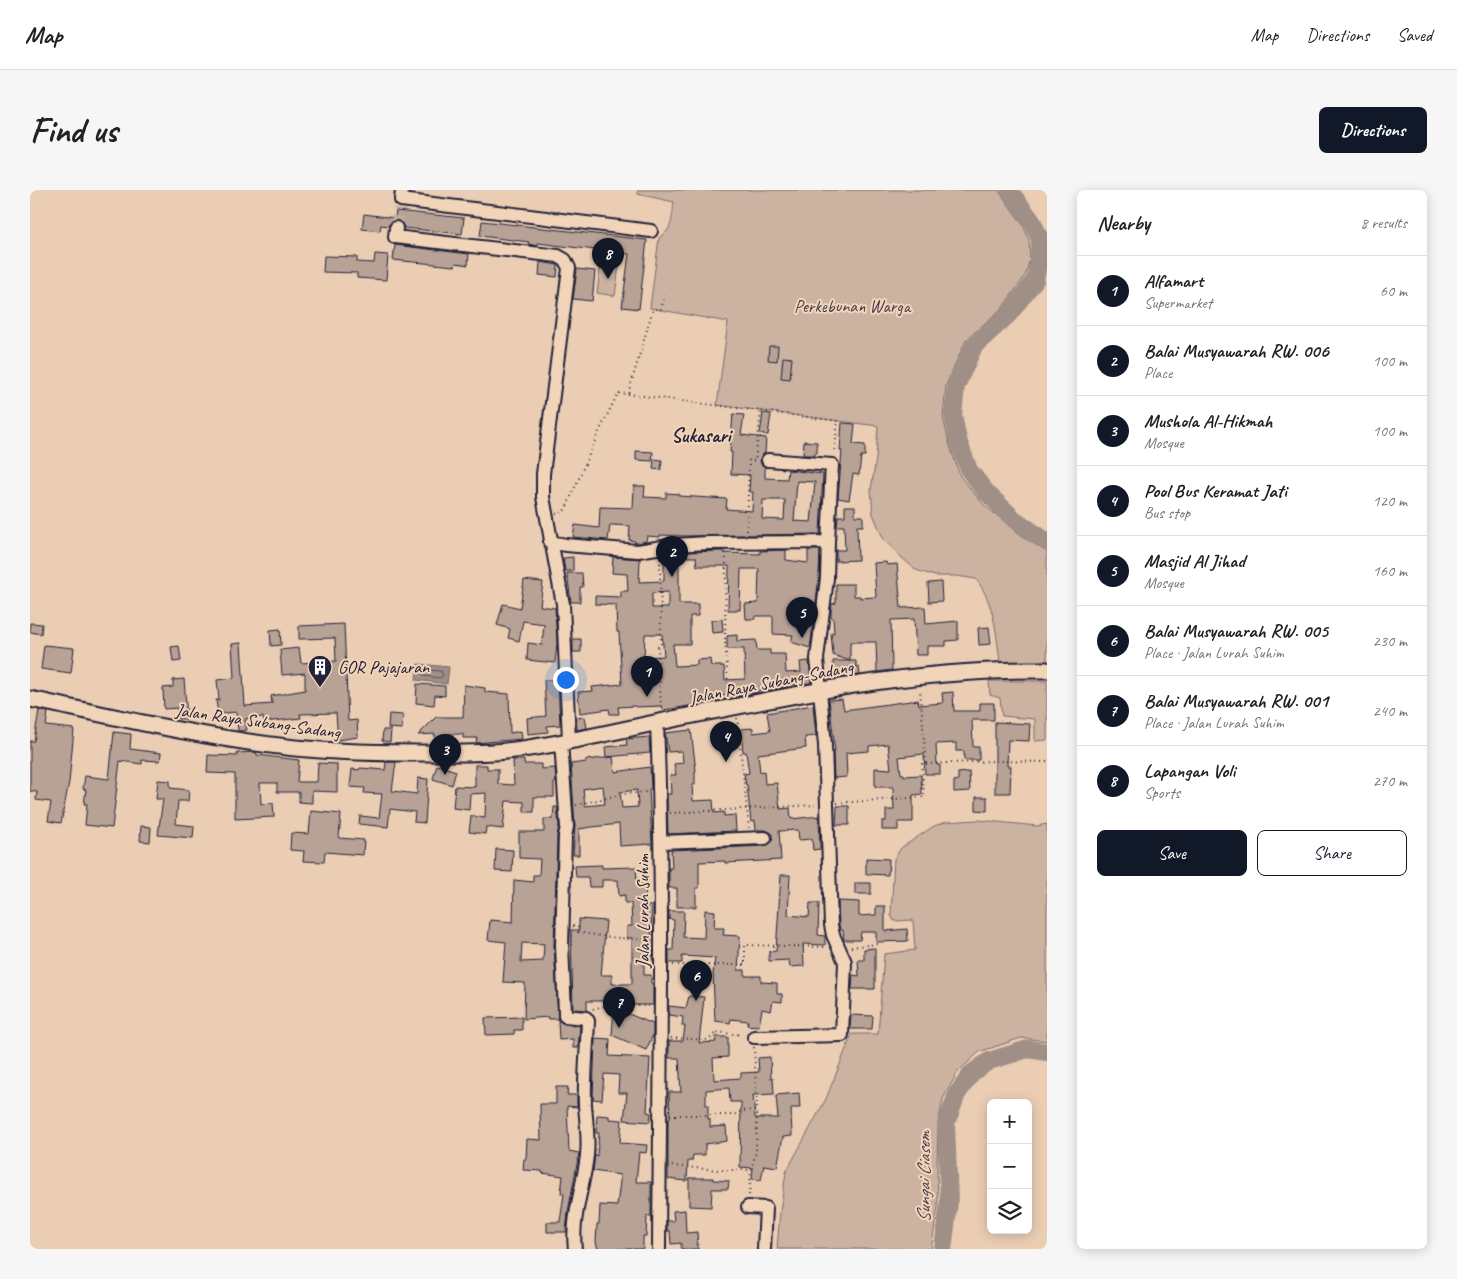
<!DOCTYPE html>
<meta charset="utf-8">
<style>
body{margin:0;font-family:Caveat,sans-serif;background:#f6f6f6;color:#222}
.controls{position:absolute;right:15px;bottom:15px;display:grid;overflow:hidden;border-radius:8px;box-shadow:0 2px 12px #0003}
.controls button{width:45px;height:45px;display:grid;place-items:center;padding:0;border:0;border-bottom:1px solid #e0e0e0;background:#fff;color:#222;font:25px sans-serif}
.you{position:absolute;left:535px;top:489px;width:18px;height:18px;margin:-12px;border:4px solid #fff;border-radius:50%;background:#1a73e8;box-shadow:0 0 0 8px #1a73e833}
.badge{display:grid;place-items:center;width:32px;height:32px;border-radius:50%;background:#111827;color:#fff;font-size:16px;font-weight:700}
.pin{position:absolute;translate:-50% -41px;filter:drop-shadow(0 1px 2px #0008)}
.pin::after{content:'';position:absolute;top:26px;width:18px;height:15px;background:inherit;clip-path:polygon(0 0,100% 0,50% 100%)}
.list{margin:0;padding:0;list-style:none}
h2{display:flex;justify-content:space-between;align-items:center;height:65px;margin:0;padding:0 20px;font-size:21px}
h2 small{font-size:16px;font-weight:400;color:#767676}
.list li{display:grid;grid-template-columns:32px 1fr auto;gap:15px;align-items:center;box-sizing:border-box;height:70px;padding:0 20px;border-top:1px solid #e0e0e0}
.list b{display:block;font-size:19px;white-space:nowrap}
.list p{margin:0;font-size:16px;white-space:nowrap;color:#767676}
.list em{font-size:16px;font-style:normal;color:#767676}
.actions{display:flex;gap:10px;padding:15px 20px}
.actions a{flex:1;padding:11px 0;border:1px solid #111827;border-radius:8px;text-align:center;font-size:18px;color:#111827}
.actions .main{background:#111827;color:#fff}
.icon{flex:none;width:28px;height:28px;fill:none;stroke:currentColor;stroke-width:2;stroke-linecap:round;stroke-linejoin:round}
.map{position:relative;flex:none;width:1017px;height:1059px;overflow:hidden;border-radius:8px}
header{display:flex;align-items:center;gap:30px;box-sizing:border-box;height:70px;padding:0 25px;background:#fff;border-bottom:1px solid #e0e0e0}
header strong{font-size:24px}
nav{display:flex;gap:28px;margin-inline-start:auto;font-size:18px}
.intro{display:flex;align-items:center;justify-content:space-between;box-sizing:border-box;height:120px;padding:0 30px}
h1{margin:0;font-size:35px}
.button{padding:12px 22px;border-radius:8px;background:#111827;color:#fff;font-size:18px;font-weight:700}
main{display:flex;gap:30px;padding:0 30px}
aside{flex:1;background:#fff;border-radius:8px;box-shadow:0 2px 12px #0003}
.map>svg:first-child{display:block}
</style>
<header>
<strong>Map</strong>
<nav><a>Map</a><a>Directions</a><a>Saved</a></nav>
</header>
<div class="intro"><h1>Find us</h1><a class="button">Directions</a></div>
<main>
<div class="map">
<svg width="1017" height="1059" viewBox="0 0 1017 1059">
<rect width="100%" height="100%" fill="#eacdb3"/>
<filter id="ink" filterUnits="userSpaceOnUse"><feTurbulence type="fractalNoise" baseFrequency=".02" numOctaves="2"/><feDisplacementMap in="SourceGraphic" scale="10" xChannelSelector="R" yChannelSelector="G"/><feConvolveMatrix kernelMatrix="1 2 1 2 8 2 1 2 1" color-interpolation-filters="sRGB"/></filter>
<g filter="url(#ink)">
<path fill="#ccb3a1" stroke="#776a6e" d="M608 0H968L993 35 999 50 1000 69 995 86 973 117 936 150 916 195 913 227 919 253 930 286 954 315 996 349 1017 362V472H970C966 443 965 414 946 389L927 386H905L886 380 871 367 853 348 843 324 841 299 846 269 848 236 687 215 698 132 620 118 629 48C643 40 642 27 644 12L608 4Z
M571 73 589 75 585 106 567 103Z
M959 491H1017V550L1005 551V529L972 526 970 508 960 505Z
M948 630 1007 636 1017 634V851L991 848 949 862 927 883 913 909 908 934 907 972 908 1017 901 1059H747L750 1022 756 982 796 909 822 844H848L854 764 885 760 883 730 864 731 861 725 864 669 871 658 904 636 916 632Z"/>
<path fill="#a08f86" stroke="#6e6368" d="M388 474 419 477 417 494 386 490Z"/>
<g fill="none" stroke-linecap="round" stroke-linejoin="round">
<path stroke="#544e59" stroke-width="1" d="M395 480 411 481 413 486 410 488 394 486 392 482Z"/>
<path stroke="#a08f86" stroke-width="18" d="M979 0 1002 31 1010 49 1009 69 1005 90 979 124 944 156 926 196 923 225 928 250 939 280 956 302 983 328 1017 352
M913 1059 919 1012 916 934 927 904 942 883 959 871 998 859 1017 862"/>
</g>
<path fill="#b7a295" stroke="#22223b" fill-rule="evenodd" d="M366 21 434 28 432 44 374 38 371 32 366 30 362 31 358 36 351 35 350 41 332 39 334 24 365 28Z
M452 31 617 50 609 119 592 117 599 64 508 53V56L498 54 499 52 450 46Z
M365 55 439 64 438 75 426 73 425 76 363 70Z
M345 64 358 65 356 90 327 88V83L293 82 294 66 327 67V72L344 73Z
M510 72 528 75 527 87 509 85Z
M547 79 565 81 562 111 543 109Z
M739 156H748L747 171 738 170Z
M753 167 762 168 760 189 751 188Z
M733 223 741 224 738 245 730 244Z
M703 224 714 225 711 245 736 248 735 263 731 266 730 270 731 274 735 277V288L757 289 758 280 793 284 790 344 652 346 630 345V347L617 346 616 351 608 353H605V351L599 350 600 336 583 335H580L578 350 543 347 545 335 569 338 570 317 603 318 604 296H615L614 307 636 308V303L649 304V306L697 309 696 319 722 321 723 302H719L720 285 701 284 702 262H700ZM767 291 785 292 781 332 764 331ZM733 310H755L754 330 732 329Z
M812 233 825 234 823 254 835 255V266H831L829 285 823 284 819 310 808 308 812 261H810Z
M774 251 787 252V263H785V265H773Z
M606 261 623 262 622 271 606 270Z
M624 269 632 270 631 280 623 279Z
M815 316H825V326H833V336H827L828 370 806 371V360H815L814 336H807L808 326H815Z
M756 360V370L778 373V360H790L789 387 780 458 761 452 763 445 743 444V426H725V429H716L715 414 728 413 729 379H711L710 420H698L699 376H667L666 367H657V362L694 361V363L730 364V361Z
M543 367V381H535L533 368Z
M583 367 610 369 609 392 634 391V371H649V414H668V426H660V454H643L645 476 667 475V470L680 469 681 476H694L695 490 715 489 714 459H697V446L707 445V451L726 450 727 460H740V464H755L756 483 771 482 770 472 779 471 781 493 757 495V497L728 501V502L716 505 683 506V511L648 518 633 520 632 516 606 517 605 516 588 517 589 524H580L579 519 550 523 548 502 563 501 562 497 592 494 589 442H587L586 415 565 414V406L591 407V401H598L597 384 582 383ZM638 402V418H622V403ZM615 444H632L634 466 614 467Z
M856 372 857 375 867 374 871 418 895 417 896 434 928 431V450L916 451V456H897V465H886L884 429 861 430 862 480 847 482 846 452H820V471H826V477H829L830 485 804 489 803 471H820L803 465 801 443H804L803 428H801V422L802 414 806 413V394H824V406H830V408L846 407 844 373Z
M537 383H552L553 397H550V412H541Z
M494 390 513 392 510 416 525 418 527 453 525 473 497 470 498 453 512 455 514 434 493 431 489 451 478 448 480 439 467 435 473 414 490 418Z
M911 392 912 411 899 412 898 393Z
M692 429 693 442 682 443 681 430Z
M0 433 12 434 11 444 0 442Z
M314 434 318 531 327 530 328 547 308 550 306 523 270 524 271 528 234 532 233 527 215 529 217 540 210 541H208L206 522 188 524 186 510H189L187 490 204 488 202 454 211 453 215 516 242 514 241 506 275 500V483L252 485 250 460 269 458 271 473 306 471 305 448 269 449V436Z
M959 437 961 454 949 455 948 438Z
M250 439 251 455 241 456 240 440Z
M543 449H551V462H543Z
M14 455 44 458 41 483 11 479Z
M149 456 151 471 143 472 141 457Z
M154 489 157 529H148L147 518 134 519 133 498 143 497V490Z
M514 490H528L530 535 517 536 518 542 498 544 497 528 516 526Z
M387 494 415 496V506L405 505 404 515 386 513Z
M434 495 455 498V502L479 504 480 543 491 541 492 549 446 553 447 548H433V544H416V550L405 549V544L388 545 406 527H433Z
M923 502 924 521H950V513H964V530H942L943 557H949V570H934V561H926V553L906 554 907 575H910V584H895L894 564 869 567 871 584H874V586L891 585 892 604 883 605V632H868V640H852V631H856V620H864L863 597H845V578L861 579 858 554 839 556V561L816 563 817 587 804 588 803 562 805 561 799 510 812 509 814 520 888 510 889 515 913 513 912 503Z
M783 515 786 546 775 547 776 558 728 564 730 582 734 581 735 594 747 593 750 619 760 618 761 629 789 626 790 659 783 660 782 649 769 650 768 640 749 641 751 670 695 673V671L669 672V698H666V717H647V698H639V678H642L641 660 735 656 742 651V643L735 640H726L725 631 721 632 717 595H716L714 584 719 583 716 562H713L711 539 723 538V543L740 541 737 523Z
M9 520 18 522 16 536 44 539 39 592 31 633 18 631 21 612 6 610 7 602 0 601V551H4Z
M359 524 373 525 372 539 358 538Z
M555 527 557 538 547 540 546 528Z
M965 532 1000 534 999 551 978 550 977 576H981L980 603H965Z
M353 540H361L360 552 352 551Z
M661 540 666 581H665V595H662L663 611 683 610 684 623 694 622V626L705 625 706 641 638 644 637 604H641L640 585H646L644 574 653 573 652 561 638 562 635 543Z
M84 542 101 544 100 559 131 563 130 571 112 570V574L90 571 82 638 55 635 57 614H54L56 600 53 599 55 586 79 589Z
M619 547 620 563 576 567 575 557 597 555 596 549Z
M226 562 227 565 269 570 267 592H287L288 573 307 574V602L282 601V613L269 612V602H247V593H230L231 614 243 613 244 627 205 629V584L177 583 178 565 207 566V563Z
M583 567 585 582 620 577 621 599H619L622 654 590 656 589 634 562 637 549 639V665H543L545 636 541 574 556 572V570ZM573 596 575 614 555 616 553 599ZM607 600 608 617 592 618 590 602Z
M483 570H494V574H511V579L525 578 526 592 524 593V607H504V622H494V612L476 611 473 639 456 637 455 644 439 642 441 626 455 628 456 603 440 604 439 620 423 618 425 596 445 597V575H457V579H468V594L484 595Z
M356 572H366L362 601 387 604 388 588 398 589 395 633 384 632 385 622 360 619 358 637 329 634 330 626 349 628 352 604 334 603 335 598 320 597 322 579 329 580 330 578 355 580Z
M407 575 426 581 422 595 403 589Z
M939 582 940 601 924 602V591L928 590V583Z
M128 590 140 591V598L159 600 158 611H148L146 634 164 636 163 648 128 645 133 609H126Z
M946 607H957V621L946 620Z
M807 616H819V635H806Z
M524 617H527L529 636 527 646 524 756 528 829H518V827L494 829 495 793 473 792 476 752 458 750 460 730 483 732 484 690 503 692V685H509L510 669 489 668V642H514V629H523ZM492 753 514 754 513 771 491 772Z
M281 621 311 624 309 648 334 650 333 665 295 662 294 672 273 671 274 661 260 660 261 643 279 644Z
M111 636 121 637 120 652 110 651Z
M466 659 483 660 482 682 465 681Z
M836 668 859 669 858 685 836 684Z
M572 675V678L606 677 607 694 615 693 616 716H622L621 760H623V770H614V785H621V793H623V815H577V811H557V820L543 819 541 740H549V729L576 731 571 785H582V794H602V748H597V736H602L601 713H595V705L589 706 588 690H572V697H559L558 687H546L545 676Z
M751 685H760L758 725 779 727 780 713H789L788 745 795 746V755L773 754 774 776 760 777 759 770 739 771V762L746 761Z
M825 693H841V704H825Z
M808 711 829 712V726L846 725V716H855V741L877 739 878 751 846 752V742H831L830 750H814L813 740H810L809 735Z
M675 720 685 721 684 738H694L693 745 710 746 708 780H715V786H731V792L747 793V804H752V812L743 811 741 821 732 819 729 836 717 835 718 831 701 829 700 833 685 831 683 784 685 768 652 766V773H639V760H643L644 730 639 729V721H654L653 747 674 748Z
M845 758V799H822L823 785 829 786 828 770H834V759Z
M659 806 674 807 669 853 686 852 685 847H698V867L683 868 684 890 711 888V883L729 882 728 868 740 867 741 888H743L744 904 723 905 725 928H748L746 905 769 903 770 918H761L762 946 753 947 747 977 734 975 731 990 722 989 723 978 710 977 711 912H700L699 898 676 900V915H678V929H680V937L696 936 697 951 675 954V965H663L662 971H658L657 991 638 989V929H640L639 902H651L649 868H639V851H653L655 836H652L653 827 639 825V816L656 818Z
M584 818 623 834V845L616 860 582 845Z
M821 825 843 826 842 839H820Z
M492 827V840H484V844L456 845 455 828Z
M528 829 534 834 550 836 548 858H543V849L529 850Z
M565 848 580 849 579 866 620 868 617 922 621 923 620 932 594 930 597 903H588L589 885 574 884 572 910 563 909Z
M526 897H538L537 905H547V917L537 916 539 961 549 963 538 1022 536 1042H517V1032H530L534 1004 531 1003 533 986 512 983V981L493 980 494 969H496L497 949 511 950 510 914H526Z
M567 925 579 926V929L592 930 590 953 617 955 616 963 609 962 606 992H621V1026H617L616 1046H613V1059H568L566 1052 567 1034H569L570 1015 587 1016 590 991V985L563 981 565 965 567 966 569 943H566Z
M659 988H683V990L699 991 698 999H682L681 1017 659 1016Z
M655 1020 656 1043 667 1042 668 1059H651V1053L641 1054 640 1041H637V1031H644L643 1021Z"/>
<g fill="none" stroke-linecap="round" stroke-linejoin="round">
<path stroke="#c2ab9b" stroke-width="12" stroke-dasharray="12 6" stroke-linecap="butt" d="M366 38 369 19"/>
<defs>
<path id="minor" d="M372 0 371 10 621 41
M366 38 365 47 528 66 535 70 539 78 513 284V307L533 414 539 550
M738 270 802 275 798 352
M520 352 536 355 608 361 645 355 678 353 798 352 797 388 787 469 795 555 801 735 803 745 815 772 812 845 724 847
M627 533C634 708 630 884 629 1059
M531 552 537 637 535 646 532 756 535 822V826L556 828 558 831C557 859 554 887 555 915 556 931 559 948 557 965 554 996 541 1027 545 1059
M631 652 735 648
M718 1017 736 1018 734 1059"/>
<path id="major" d="M0 509C82 526 165 546 249 556 295 562 342 563 388 563 417 563 447 564 476 561 529 555 581 542 634 531 760 505 887 478 1017 480"/>
</defs>
<use href="#minor" stroke="#22223b" stroke-width="16"/>
<use href="#major" stroke="#22223b" stroke-width="19"/>
<path stroke="#22223b" stroke-width="2" stroke-dasharray="1 4" stroke-linecap="butt" d="M598 204 808 231 804 264
M526 324 533 323 537 316 567 246 588 203 598 204 623 119H631L635 105
M717 341 719 270 725 271 731 222
M696 363 695 450 699 506
M630 368 631 455 628 457 631 519
M707 528 719 638
M896 574 964 571 1017 572
M807 613 894 607 892 574H896L890 499
M546 615 593 604 617 602
M640 623 785 615
M543 736 548 737V742C572 747 596 749 620 750
M821 757 847 754
M643 775H715V755L796 757
M563 819C581 813 602 816 621 816
M641 848 679 850 686 842 712 845
M640 925H704L711 921 727 920 724 857
M642 976 689 980H721L726 962 727 920
M719 1005 721 980"/>
<use href="#minor" stroke="#f2d4b8" stroke-width="12"/>
<use href="#major" stroke="#f2d4b8" stroke-width="15"/>
</g>
</g>
<defs>
<symbol id="building-pin" viewBox="-11 -11 22 30"><path d="M0 17L-7.5 6A9.5 9.5 0 1 1 7.5 6Z" fill="#22223b" stroke="#f2d4b8"/><path d="M-4-6H4V6H1V3H-1V6H-4ZM-2.5-4.3h1.7v1.8h-1.7ZM.8-4.3h1.7v1.8H.8ZM-2.5-1h1.7V.8h-1.7ZM.8-1h1.7V.8H.8Z" fill="#fff"/></symbol>
</defs>
<g fill-rule="evenodd">
<use href="#building-pin" x="276" y="463" width="28" height="38"/>
</g>
<g text-anchor="middle" dominant-baseline="central" stroke-width="4" stroke-linejoin="round" paint-order="stroke">
<g font-size="18" fill="#443f4f" stroke="#f2d4b8">
<text x="822" y="116">Perkebunan Warga</text>
</g>
<g font-size="18" fill="#22223b" stroke="#f2d4b8" text-anchor="start">
<text x="308" y="477">GOR Pajajaran</text>
</g>
<g font-size="18" fill="#22223b" stroke="#f2d4b8">
<text transform="translate(741 492) rotate(-11)">Jalan Raya Subang-Sadang</text>
<text transform="translate(228 531) rotate(8)">Jalan Raya Subang-Sadang</text>
<text transform="translate(613 721) rotate(-90)">Jalan Lurah Suhim</text>
</g>
<g font-size="19" font-style="italic" fill="#484352" stroke="#f2d4b8">
<text transform="translate(894 987) rotate(-90)">Sungai Ciasem</text>
</g>
<g font-size="20" font-weight="bold" fill="#22223b" stroke="#f2d4b8">
<text x="671" y="245">Sukasari</text>
</g>
</g>
</svg>
<div class="controls">
<button>+</button>
<button>−</button>
<button><svg class="icon" aria-label="layers" viewBox="0 0 24 24"><path d="M12 4l9 5-9 5-9-5zM3 14l9 5 9-5"/></svg></button>
</div>
<div class="you"></div>
<div class="pin badge" style="left:617px;top:507px">1</div>
<div class="pin badge" style="left:642px;top:387px">2</div>
<div class="pin badge" style="left:415px;top:585px">3</div>
<div class="pin badge" style="left:696px;top:572px">4</div>
<div class="pin badge" style="left:772px;top:448px">5</div>
<div class="pin badge" style="left:666px;top:811px">6</div>
<div class="pin badge" style="left:589px;top:838px">7</div>
<div class="pin badge" style="left:578px;top:89px">8</div>
</div>
<aside>
<h2>Nearby<small>8 results</small></h2>
<ul class="list">
<li><span class="badge">1</span><div><b>Alfamart</b><p>Supermarket</p></div><em>60 m</em></li>
<li><span class="badge">2</span><div><b>Balai Musyawarah RW. 006</b><p>Place</p></div><em>100 m</em></li>
<li><span class="badge">3</span><div><b>Mushola Al-Hikmah</b><p>Mosque</p></div><em>100 m</em></li>
<li><span class="badge">4</span><div><b>Pool Bus Keramat Jati</b><p>Bus stop</p></div><em>120 m</em></li>
<li><span class="badge">5</span><div><b>Masjid Al Jihad</b><p>Mosque</p></div><em>160 m</em></li>
<li><span class="badge">6</span><div><b>Balai Musyawarah RW. 005</b><p>Place · Jalan Lurah Suhim</p></div><em>230 m</em></li>
<li><span class="badge">7</span><div><b>Balai Musyawarah RW. 001</b><p>Place · Jalan Lurah Suhim</p></div><em>240 m</em></li>
<li><span class="badge">8</span><div><b>Lapangan Voli</b><p>Sports</p></div><em>270 m</em></li>
</ul>
<div class="actions"><a class="main">Save</a><a>Share</a></div>
</aside>
</main>
